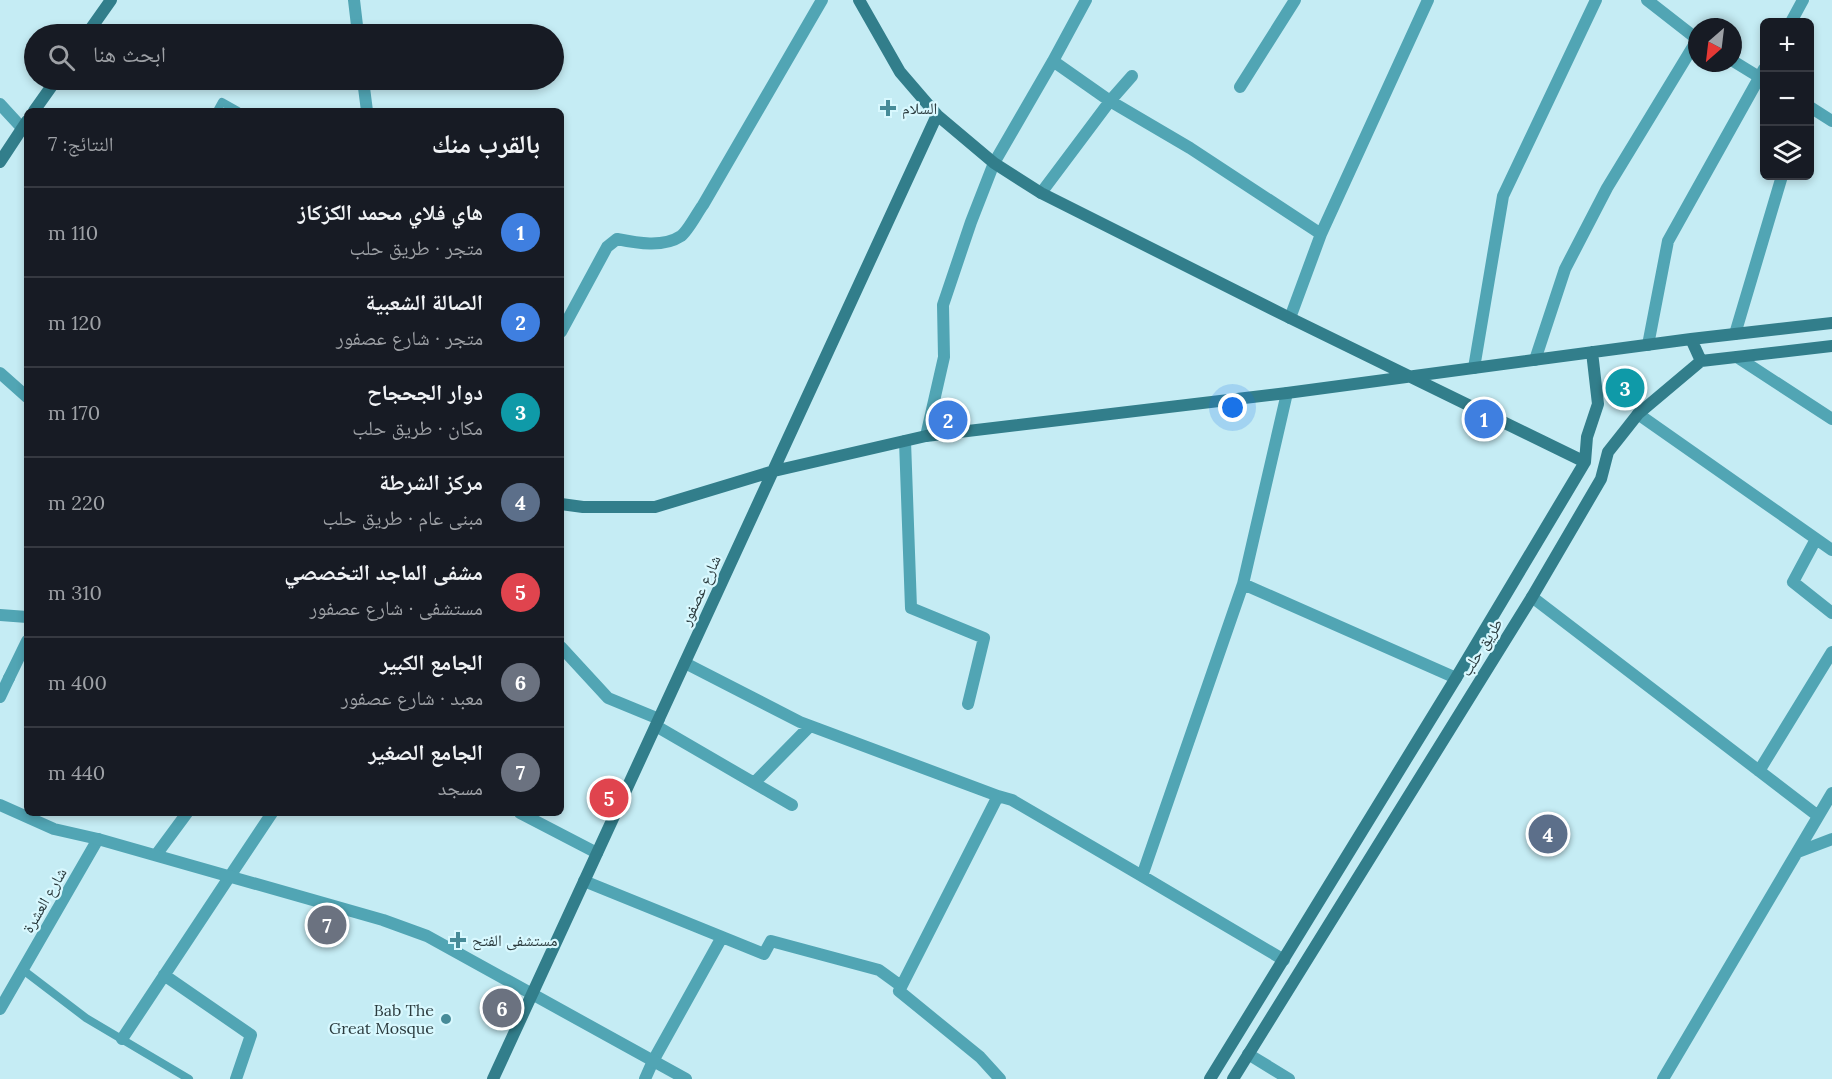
<!DOCTYPE html>
<html lang="ar">
<meta charset="utf-8">
<style>
body{margin:0;font-family:Lora,"Noto Naskh Arabic",serif;background:#242831;color:#f1f3f6;direction:rtl}
.controls{position:absolute;right:18px;top:18px;display:grid;overflow:hidden;border-radius:9px;box-shadow:0 3px 9px #0003}
.controls button{width:54px;height:54px;display:grid;place-items:center;padding:0;border:0;border-bottom:2px solid #363941;background:#171b24;color:#f1f3f6;font:30px sans-serif}
.compass{position:absolute;left:1688px;top:18px;width:54px;height:54px;border-radius:50%;background:#171b24;box-shadow:0 3px 9px #0003;rotate:208deg}
.you{position:absolute;left:1233px;top:408px;width:21px;height:21px;margin:-15px;border:4px solid #fff;border-radius:50%;background:#1a73e8;box-shadow:0 0 0 9px #1a73e833}
.badge{display:grid;place-items:center;width:39px;height:39px;border-radius:50%;background:#ea580c;color:#fff;font-size:20px;font-weight:700}
.pin{position:absolute;translate:-50% -50%;border:3px solid #fff;box-shadow:0 2px 6px #0006}
.list{margin:0;padding:0;list-style:none}
h2{display:flex;justify-content:space-between;align-items:center;height:78px;margin:0;padding:0 24px;font-size:26px}
h2 small{font-size:20px;font-weight:400;color:#9ea1a6}
.list li{display:grid;grid-template-columns:39px 1fr auto;gap:18px;align-items:center;box-sizing:border-box;height:90px;padding:0 24px;border-top:2px solid #363941}
.list b{display:block;font-size:22px;white-space:nowrap}
.list p{margin:0;font-size:20px;white-space:nowrap;color:#9ea1a6}
.list em{font-size:20px;font-style:normal;color:#9ea1a6}
.icon{flex:none;width:33px;height:33px;fill:none;stroke:currentColor;stroke-width:2;stroke-linecap:round;stroke-linejoin:round}
.map{position:relative;flex:none;width:1832px;height:1079px;overflow:hidden;direction:ltr}
.search{position:absolute;background:#171b24;box-shadow:0 3px 9px #0003;left:24px;top:24px;width:540px;height:66px;display:flex;align-items:center;gap:15px;box-sizing:border-box;padding:0 21px;border-radius:33px;color:#9ea1a6;font-size:22px}
.panel{position:absolute;background:#171b24;box-shadow:0 3px 9px #0003;left:24px;top:108px;width:540px;height:708px;border-radius:9px;direction:rtl}
.map>svg:first-child{display:block}
</style>
<div class="map">
<svg width="1832" height="1079" viewBox="0 0 1832 1079">
<rect width="100%" height="100%" fill="#c5ecf4"/>
<path fill="#4fe3fc" stroke="#6e939a" stroke-width="1.5" d="M317 913 345 920 333 945 315 937V932L308 929Z"/>
<g fill="none" stroke-linecap="round" stroke-linejoin="round">
<path stroke="#51a5b4" stroke-width="8" d="M217 111 222 102 238 111
M23 970 86 1018 189 1079"/>
<path stroke="#51a5b4" stroke-width="12" d="M0 615 27 617
M9 678 27 641
M230 876 272 813"/>
<path stroke="#51a5b4" stroke-width="12" d="M354 0 358 34
M1647 0 1697 39
M1791 22 1803 0
M1053 61 1110 101 1190 148 1321 234
M1733 61 1764 80
M363 80 367 111
M1240 87 1295 0
M0 104 22 128
M1810 107 1832 121
M1041 193 1110 101 1132 76
M1290 318 1321 234 1428 0
M561 332 607 247 617 239C637 243 663 248 681 236 688 231 697 213 703 205L822 0
M1735 334 1782 176
M1648 345 1668 241 1764 69
M1737 357 1832 419
M1535 360 1565 269 1607 188 1697 40
M1474 368 1503 196 1596 0
M0 373 27 397
M1638 414 1832 550
M926 436 944 357 943 305 971 222 994 163 1053 61 1086 0
M905 441 911 608 984 638 968 704
M1816 539 1793 582 1832 613
M1243 584 1456 678
M1532 597 1818 816
M561 647 608 698 659 719
M685 663 800 722 998 796
M0 697 9 678
M656 726 792 805
M1759 771 1832 652
M754 783 810 726
M520 813 597 853
M1798 852 1832 839
M156 855 187 813
M584 881 764 954 771 941 879 970 901 986
M1284 960 1142 876 1243 584 1287 393
M164 975 251 1035 236 1079
M0 1009 98 839
M122 1039 230 876
M1248 1054 1289 1079
M645 1079 653 1061 722 937
M1000 1079 980 1057 899 991 998 796 1012 800 1142 876
M1663 1079 1832 793"/>
<path stroke="#51a5b4" stroke-width="12" d="M0 805 54 829 98 839 383 920 427 936 686 1079"/>
<path stroke="#327e8b" stroke-width="12" d="M859 0 900 72 937 115 994 163 1041 193 1290 318 1585 462
M87 34 111 0
M34 111 56 80
M0 162 27 121
M1691 339 1701 361
M561 504 583 507H655L774 471 926 436 1287 393 1691 339 1832 323
M493 1079 937 115
M1210 1079 1456 678 1585 462 1587 437 1598 404 1592 352
M1233 1079 1532 597 1601 479 1608 452 1627 428 1638 414 1701 361 1832 346"/>
</g>
<g fill="#468b98" stroke="#d8f8fe" stroke-width="2">
<path d="M885 99h6v6h6v6h-6v6h-6v-6h-6v-6h6z"/>
<path d="M455 931h6v6h6v6h-6v6h-6v-6h-6v-6h6z"/>
<circle cx="446" cy="1019" r="6"/>
</g>
<g text-anchor="middle" dominant-baseline="central" stroke-width="4.5" stroke-linejoin="round" paint-order="stroke">
<g font-size="16" fill="#2b3b3e" stroke="#d8f8fe" text-anchor="start">
<text x="902" y="108">السلام</text>
<text x="472" y="940">مستشفى الفتح</text>
<text x="434" y="1010" text-anchor="end">Bab The<tspan x="434" dy="18">Great Mosque</tspan></text>
</g>
<g font-size="16" fill="#2b3b3e" stroke="#d8f8fe">
<text transform="translate(700 590) rotate(-65)">شارع عصفور</text>
<text transform="translate(1481 647) rotate(-58)">طريق حلب</text>
<text transform="translate(44 900) rotate(-60)">شارع العشرة</text>
</g>
</g>
</svg>
<div class="controls">
<button>+</button>
<button>−</button>
<button><svg class="icon" aria-label="layers" viewBox="0 0 24 24"><path d="M12 4l9 5-9 5-9-5zM3 14l9 5 9-5"/></svg></button>
</div>
<svg class="compass" viewBox="-18 -18 36 36"><path d="M0-13l5 13h-10z" fill="#e53935"/><path d="M0 13l5-13h-10z" fill="#9ea1a6"/></svg>
<div class="you"></div>
<div class="pin badge" style="left:1484px;top:419px;background:#3f7fe0">1</div>
<div class="pin badge" style="left:948px;top:420px;background:#3f7fe0">2</div>
<div class="pin badge" style="left:1625px;top:388px;background:#0f9aa8">3</div>
<div class="pin badge" style="left:1548px;top:834px;background:#5c6f8a">4</div>
<div class="pin badge" style="left:609px;top:798px;background:#e0444e">5</div>
<div class="pin badge" style="left:502px;top:1008px;background:#6b7280">6</div>
<div class="pin badge" style="left:327px;top:925px;background:#6b7280">7</div>
<div class="search"><svg class="icon" aria-label="search" viewBox="0 0 24 24"><circle cx="10" cy="10" r="6"/><path d="M15 15l6 6"/></svg>ابحث هنا</div>
<section class="panel">
<h2>بالقرب منك<small>النتائج: 7</small></h2>
<ul class="list">
<li><span class="badge" style="background:#3f7fe0">1</span><div><b>هاي فلاي محمد الكزكاز</b><p>متجر · طريق حلب</p></div><em>110 m</em></li>
<li><span class="badge" style="background:#3f7fe0">2</span><div><b>الصالة الشعبية</b><p>متجر · شارع عصفور</p></div><em>120 m</em></li>
<li><span class="badge" style="background:#0f9aa8">3</span><div><b>دوار الجحجاح</b><p>مكان · طريق حلب</p></div><em>170 m</em></li>
<li><span class="badge" style="background:#5c6f8a">4</span><div><b>مركز الشرطة</b><p>مبنى عام · طريق حلب</p></div><em>220 m</em></li>
<li><span class="badge" style="background:#e0444e">5</span><div><b>مشفى الماجد التخصصي</b><p>مستشفى · شارع عصفور</p></div><em>310 m</em></li>
<li><span class="badge" style="background:#6b7280">6</span><div><b>الجامع الكبير</b><p>معبد · شارع عصفور</p></div><em>400 m</em></li>
<li><span class="badge" style="background:#6b7280">7</span><div><b>الجامع الصغير</b><p>مسجد</p></div><em>440 m</em></li>
</ul>
</section>
</div>
